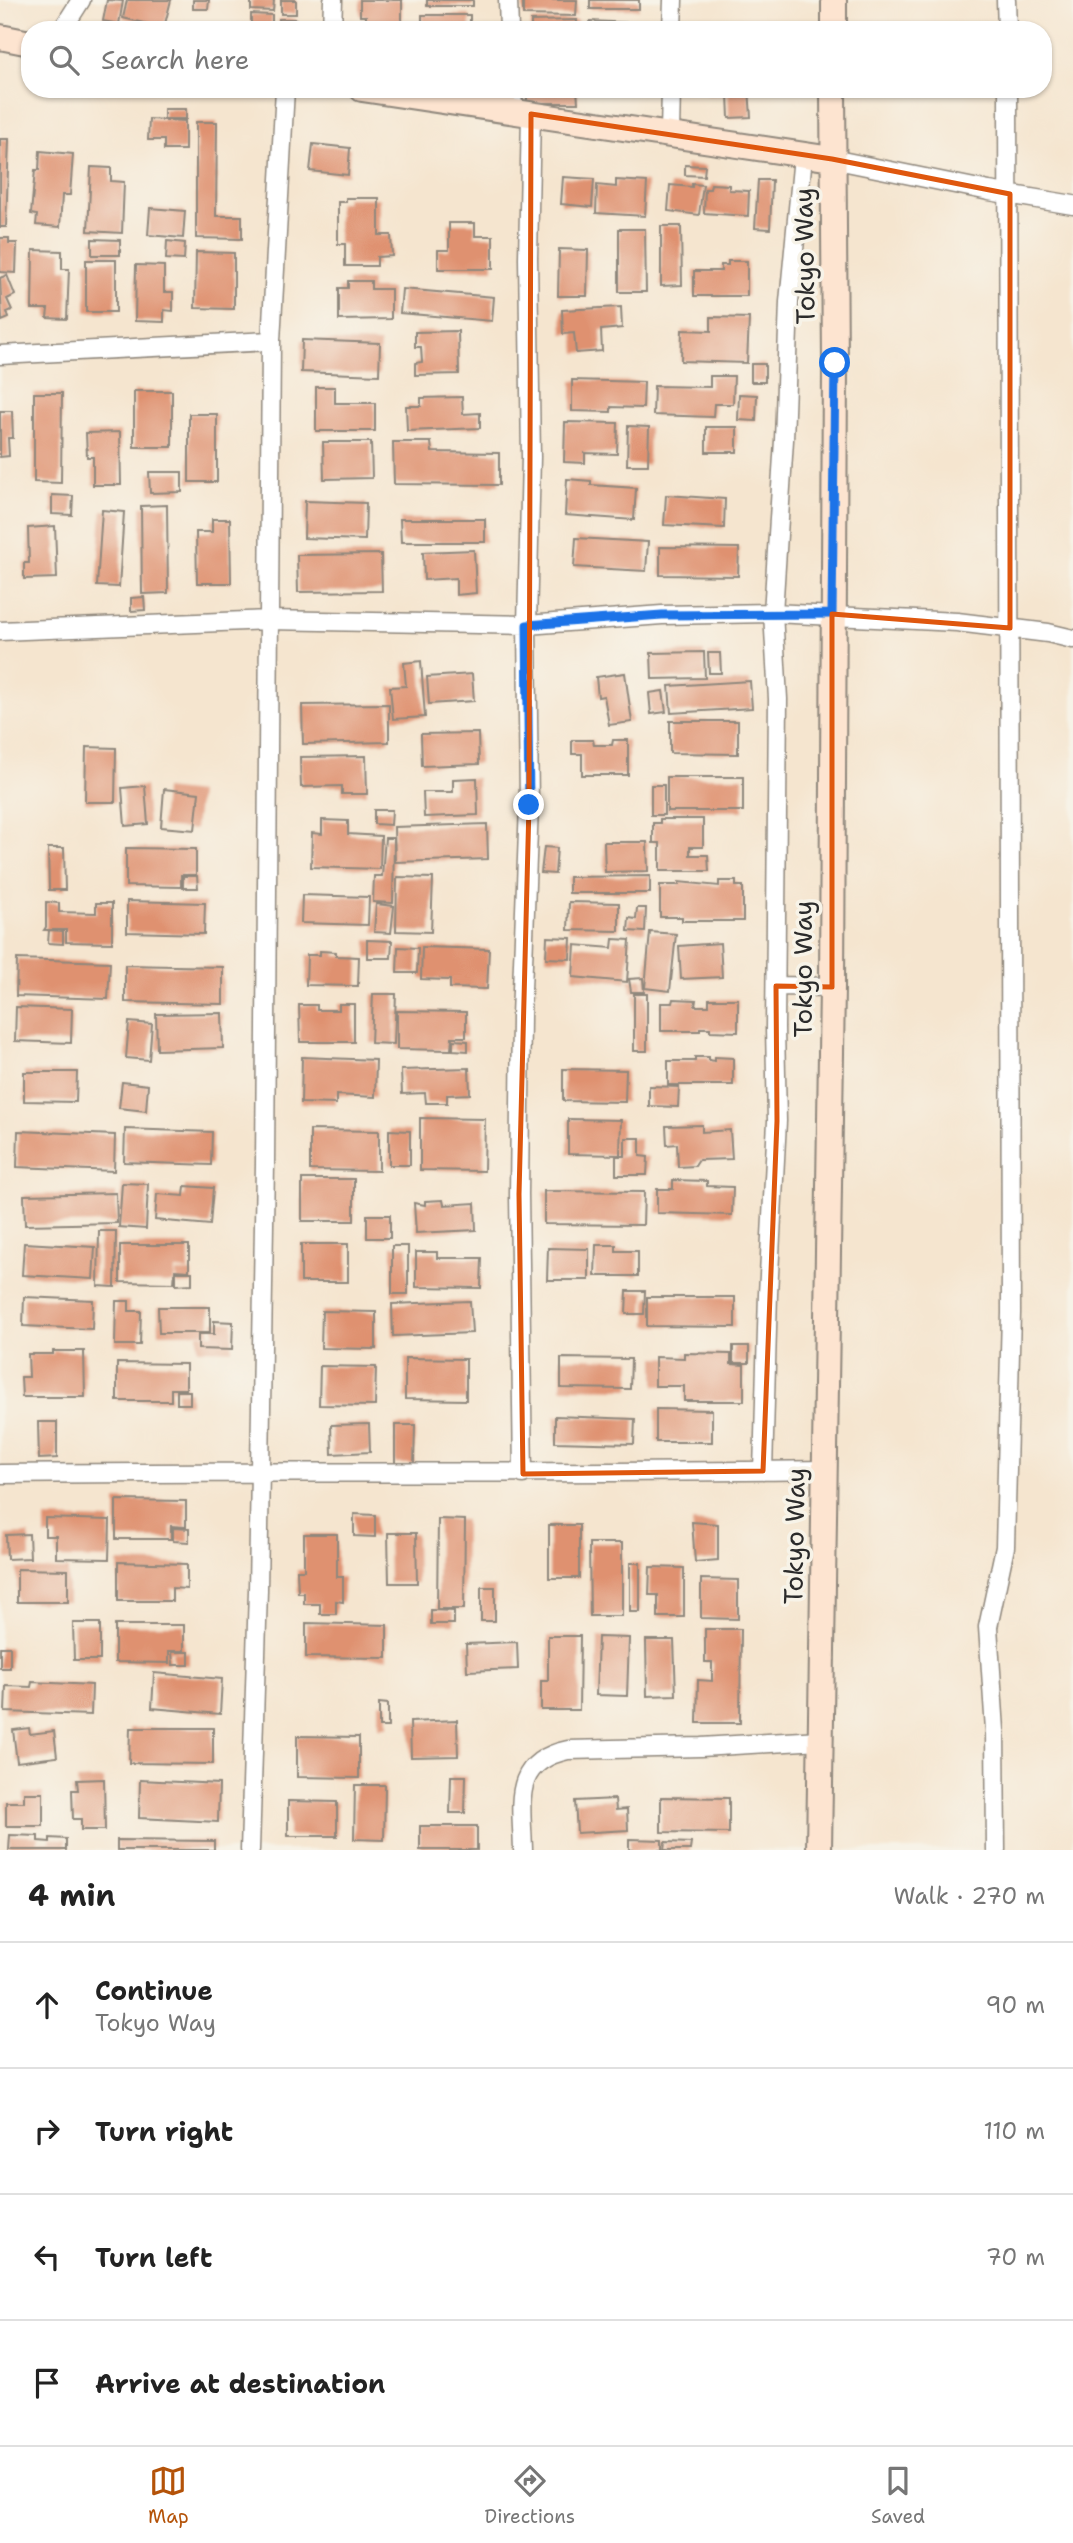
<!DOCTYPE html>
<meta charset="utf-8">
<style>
body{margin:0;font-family:"Shantell Sans",sans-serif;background:#f6f6f6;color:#222}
.stop{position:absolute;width:21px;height:21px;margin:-16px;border:5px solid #1a73e8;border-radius:50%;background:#fff}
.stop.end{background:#1a73e8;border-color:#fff;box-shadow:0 2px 7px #0008}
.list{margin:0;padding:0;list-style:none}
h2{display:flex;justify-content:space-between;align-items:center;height:91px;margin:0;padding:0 28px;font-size:30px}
h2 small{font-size:23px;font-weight:400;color:#767676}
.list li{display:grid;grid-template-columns:46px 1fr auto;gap:21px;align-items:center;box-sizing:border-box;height:126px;padding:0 28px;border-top:2px solid #e0e0e0}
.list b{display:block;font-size:26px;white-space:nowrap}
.list p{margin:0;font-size:23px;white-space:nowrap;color:#767676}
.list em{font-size:23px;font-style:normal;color:#767676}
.icon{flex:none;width:38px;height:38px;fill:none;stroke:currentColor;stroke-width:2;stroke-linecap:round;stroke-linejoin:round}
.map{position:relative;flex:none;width:1073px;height:1850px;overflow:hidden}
.search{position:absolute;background:#fff;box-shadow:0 2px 5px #0004;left:21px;right:21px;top:21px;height:77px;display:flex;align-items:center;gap:18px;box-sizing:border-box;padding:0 24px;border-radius:28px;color:#767676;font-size:26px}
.sheet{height:595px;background:#fff}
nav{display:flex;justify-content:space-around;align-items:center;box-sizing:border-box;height:98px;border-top:2px solid #e0e0e0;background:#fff;font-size:19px;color:#767676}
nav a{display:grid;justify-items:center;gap:4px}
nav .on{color:#b45309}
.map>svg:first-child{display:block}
</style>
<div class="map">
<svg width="1073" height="1850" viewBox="0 0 1073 1850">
<rect width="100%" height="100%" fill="#f7f3e8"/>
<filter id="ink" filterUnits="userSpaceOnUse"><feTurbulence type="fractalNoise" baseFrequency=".0143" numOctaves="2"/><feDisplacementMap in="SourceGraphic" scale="14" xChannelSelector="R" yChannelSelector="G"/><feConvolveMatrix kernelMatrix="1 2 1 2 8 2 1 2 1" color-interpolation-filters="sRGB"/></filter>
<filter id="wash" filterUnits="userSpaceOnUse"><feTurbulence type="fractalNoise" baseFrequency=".00686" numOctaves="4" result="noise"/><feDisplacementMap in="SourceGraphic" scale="28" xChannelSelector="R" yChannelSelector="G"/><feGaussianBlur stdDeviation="1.57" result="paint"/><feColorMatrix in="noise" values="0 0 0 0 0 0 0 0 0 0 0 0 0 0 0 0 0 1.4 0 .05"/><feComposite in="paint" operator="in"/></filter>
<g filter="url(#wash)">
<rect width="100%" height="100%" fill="#f5e5cf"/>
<g id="blocks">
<path fill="#df9170" d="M107 0 123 1 119 24 103 21Z
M127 0H171L164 28 123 18Z
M193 0H209L208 9H193Z
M251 0H274L273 11 251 10Z
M281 0H296V14H281Z
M360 0H402V25H366V16H360Z
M427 0H473V6H427Z
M523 0H577L576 16 523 15Z
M590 0H639V9H590Z
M251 14 272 15V30H251Z
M422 15H470V30H422Z
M279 19H296V30H279Z
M577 20V30H531V21Z
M590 21 632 23V30H590Z
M704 24H749L748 30H704Z
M527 89H577L578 103H527Z
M706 89H749L751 117 729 118 728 94 707 95Z
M164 109H186V119H164Z
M149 119 185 121V150H164V140H148Z
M196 122H217L216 216H242V239L196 238Z
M0 139H9L6 227H0Z
M313 144 350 148 348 175 310 171Z
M40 151 73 154 70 195H62L60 227 36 225 37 215 31 214 35 170H39Z
M685 165 705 166 704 176 685 175Z
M91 167 111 168V181L124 182 122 233 88 231Z
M563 177 594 179 592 207 561 204Z
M616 180 647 182 645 216 596 213 597 185 616 187Z
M758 180H772L770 229 755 228Z
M692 184 703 185 699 215 668 211 670 185 692 187Z
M711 184 729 185V190L749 191 748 216 704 213 705 189H710Z
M346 198H379V235H391L392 256 377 257V266H345V244H338V202H346Z
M150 208 185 211 183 238 148 235Z
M449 223H475V236H493V269H438V250H449Z
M661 226H681L682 285 661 286Z
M619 229H645L646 292H619Z
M0 238H9V243H17L16 273 0 272Z
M92 239 120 240V255H92Z
M167 241 185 243 184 260 166 259Z
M559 249 588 250 587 296H558Z
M33 250 62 251V269H69L67 319 47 318 48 309H32Z
M196 252 234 253V309L195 308Z
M86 260H116V312H86Z
M728 261H747V296H694V271H721V265H728Z
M136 265 164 266V292H173V311L164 310V322L135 321Z
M7 275 15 295 7 299 12 310 7 312 9 318 2 321 0 278Z
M348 281H371V289H391V319L339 320V288H348Z
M402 289 494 297 492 321 400 313Z
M621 307 622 328 601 330 602 351 576 353 574 333 563 334 562 310Z
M711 317 749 318 747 363 681 361 682 330 711 331Z
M458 331 459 374 415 375V363L422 362 421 347H415V332Z
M302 340 380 343 379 375 301 372Z
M751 364H765V382H751Z
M710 376H734L733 404H714L713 417 653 415 654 386 710 387Z
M572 380 644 382 643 408 611 407V412L572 411Z
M316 387H335V403H375V431H316Z
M134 391H172V447H134Z
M34 393H62L61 483 34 482Z
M739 394 757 395 756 421 738 420Z
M462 397 463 414 480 413V428L407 431 406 406H421V398Z
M0 411H12L13 438H8L9 456 0 457Z
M189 414H217V482H189Z
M565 422 618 423 617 454 585 453V463L564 462Z
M628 426 649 427 648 465H627Z
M706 427H737V452H706Z
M120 432 121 485H93V457H87L86 433Z
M323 442H371L372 478 324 479Z
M393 442H431L432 452 499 453V485L394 484Z
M149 472H182V492L150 493Z
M567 479 591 481V485L636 488 634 520 565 515Z
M52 495 73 496 72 515 52 514Z
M666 495 725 499 724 528 664 525Z
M305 501 366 503 365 540 304 538Z
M167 505 168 593 142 594 141 506Z
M102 510 124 512 119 587 97 586Z
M212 519H230L231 583H197L196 532H212Z
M400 519H485V542H401Z
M55 526 57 578 24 579V563H29L28 528Z
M576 538 648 542 646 571 574 567Z
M660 547 739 548 738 576 660 575Z
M474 550 476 593 456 595V578L424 580 423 552Z
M381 554 382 591 298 592 297 555Z
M144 597 145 610 131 611V598Z
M704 652 705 678 652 679 651 653Z
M708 653H720L721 673H709Z
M421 661 425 717 393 719 390 687 406 686 404 663Z
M625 673 632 722 609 725 604 696 598 697 596 677Z
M472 674 474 701 429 704 427 677Z
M750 681 752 708 671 713 669 686Z
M663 691 666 712 651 714 649 693Z
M389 704V742L303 744 302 705Z
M670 721H738V754L670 753Z
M478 733 479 764 422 766 421 734Z
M572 740H593L594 745H612L613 740H628V775H582V754H572Z
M86 747 116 748 115 802H85Z
M366 756 367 794H342V786L301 787 300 757Z
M667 777H743V811H667Z
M477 778 478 815 424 817 423 792H453V779Z
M651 785H664V815H651Z
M145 786 148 824 125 826 122 788Z
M164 789 199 793 195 830 161 827Z
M374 810H392L391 825 374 824Z
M660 819H703V847H690V855H708L709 871H660V843H653V823H660Z
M322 820 348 821V834L381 836 380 869 311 867 312 833 322 834Z
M487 824 488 859 395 862 394 827Z
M385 838H394L393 903 373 902 374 876H382Z
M604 842H647L648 871 605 872Z
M544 847 557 848 555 874 541 873Z
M48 848H64L65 890H49Z
M126 848 196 849V875H181V887L126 886Z
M183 876H197L198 888H183Z
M650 876V893H569V877Z
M397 877 433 878 431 932 396 931Z
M719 881H736V886H743V921H682V917H660V885H679V882L719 886Z
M302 895 369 897 368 925 301 923Z
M127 901 205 903 204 934 127 932Z
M46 902 59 903V912L96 913V903H112V943L66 942V930H44L46 927Z
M569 902 619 903V931L568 930Z
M376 904 394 906 391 933 374 932Z
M637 908H646L645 932 628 931 629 918 636 919Z
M49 930 63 931V944L48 943Z
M650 932 676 934 670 991 645 988Z
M547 937 571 938 570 959 546 958Z
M613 939 630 940 627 982 573 977 575 945 612 948Z
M367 940 392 941 391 958H367Z
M720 943 722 977 681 979 679 946Z
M398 947 418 948 417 973H397Z
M422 947 489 949 487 989 450 988V980L421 979Z
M320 951 336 952V956L359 957 358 986 306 985 307 955H320Z
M17 959 110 962 108 999 16 996Z
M125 965 223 967V1004L125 1002Z
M643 978 644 992H631L629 979Z
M373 994H396L394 1044 371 1043Z
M634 994H647V1051H634Z
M673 999 696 1000 695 1006H709V999H738V1032L710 1031V1028H700V1031H661V1003H672Z
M339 1004H354V1042H300L299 1005H317V1010H339Z
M16 1007 72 1009 71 1043 15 1041Z
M397 1011 466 1012V1037H452L451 1050 397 1049Z
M222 1013 223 1048 157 1050 156 1014Z
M129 1022 152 1024 149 1060 126 1058Z
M453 1040 468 1041V1051L453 1050Z
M302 1057 376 1060 375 1097 336 1095V1104L301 1103Z
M695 1057H709V1060L715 1061V1057L733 1058V1085H668V1061H695Z
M469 1068 470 1094 447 1095V1103H426L425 1093 402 1094 401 1070Z
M563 1069 626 1070 625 1102 563 1101Z
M24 1072H77L76 1102 24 1101Z
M122 1082 148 1085 146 1111 119 1108Z
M649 1086 679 1087 678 1107 649 1106Z
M420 1118 485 1119 484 1171 420 1170Z
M568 1119 621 1120 620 1155 568 1154Z
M702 1125V1132L730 1130 732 1159 699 1160 695 1166 678 1167 677 1144 667 1145 666 1126Z
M125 1129 212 1132 211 1165 124 1162Z
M310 1130 379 1131V1171L310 1170Z
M389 1130 410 1131V1165H389Z
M18 1131 115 1135 114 1171 17 1167Z
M625 1138H640V1156L648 1157 647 1175H616V1156H625Z
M302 1179H354V1221H302Z
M673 1180 707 1181V1186L733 1187 732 1215 657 1213V1189H673Z
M122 1183 148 1184 146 1229 119 1227Z
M185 1186 213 1188 210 1225 155 1220 157 1194 184 1196Z
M544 1191 644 1192 643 1225 544 1224Z
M116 1193 117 1223 25 1225 24 1195Z
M443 1200 444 1205 475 1203 476 1230 416 1233 414 1203 425 1205V1201Z
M367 1215H390V1238H367Z
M99 1231H116L115 1287 98 1286Z
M24 1243 95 1247 93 1279 22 1275Z
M301 1244H348V1282H301Z
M120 1245H189V1271L175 1270 174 1283 120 1282Z
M596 1245H616V1251H638V1276H595Z
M392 1246H408V1294H392Z
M548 1248 589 1249V1280H547Z
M416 1252H437V1258H482L481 1288 416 1287Z
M176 1272H192V1284L176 1285Z
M627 1291H645L644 1314H626Z
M24 1297 93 1300 92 1329 23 1326Z
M647 1297H735V1327L647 1326Z
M116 1301H129V1311H141L140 1345H115Z
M470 1301 472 1333 393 1336 392 1304Z
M158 1307H210V1333H159Z
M322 1311 376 1312V1349L321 1348Z
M214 1321 233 1322 232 1350 198 1349V1334H214Z
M733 1346H749V1363H733Z
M53 1351H84L85 1397H22L21 1377H29L28 1354H53Z
M684 1353 731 1354V1364L744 1365V1401H684V1386H655V1357L684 1358Z
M405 1358 466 1359V1400L405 1399Z
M561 1358 631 1359 630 1389 561 1388Z
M117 1363 186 1364V1389H171V1401H117Z
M320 1366 376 1367 375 1406 319 1405Z
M177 1391H190V1404H177Z
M656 1409 712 1410V1442H656Z
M555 1416 635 1419 634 1444 555 1442Z
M38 1422H57V1458L39 1459Z
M369 1424 370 1452 332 1454 331 1425Z
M395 1425H415L414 1464H395Z
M116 1500 186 1501V1527L171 1526V1539H116Z
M354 1514 375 1515V1537L354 1536Z
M45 1518 110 1520 109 1559 56 1558V1536H45Z
M438 1519 465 1520 464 1609H437Z
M692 1522 718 1524V1560L695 1562Z
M549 1525H579V1578H549Z
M173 1528 189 1529V1542L173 1541Z
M388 1533H416L417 1583H389Z
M29 1534 30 1558 7 1559 6 1535Z
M304 1534H337V1577H343V1602L336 1601V1614H320V1604H304V1593H298L297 1570H304Z
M589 1543H622V1616H590Z
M118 1562 187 1564V1589L172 1588V1601H118Z
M630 1563H640V1612H630Z
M650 1567 684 1568V1617H658V1595H649Z
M17 1569 68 1570V1602H17Z
M701 1579 738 1580V1619L701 1618Z
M481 1587H495V1621H481Z
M431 1610 454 1611V1624H431Z
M73 1623H100V1660H74Z
M306 1623 387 1625V1658L306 1657Z
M115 1625H184V1651H169V1663L115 1662Z
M705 1629H741L740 1723H697L698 1680 712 1681V1662H705Z
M548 1636H580L579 1710H541V1681H548Z
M598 1637 629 1638 627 1696 596 1695Z
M646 1640H674L676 1695 647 1696Z
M517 1642 518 1669 467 1671 466 1644Z
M0 1647H10V1668H0Z
M172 1652H189V1665H173Z
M154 1673 222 1679 220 1714 152 1708Z
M32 1682 92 1685 91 1715 5 1712 6 1686 31 1687Z
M379 1703 388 1704V1727H379Z
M457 1720 458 1756 411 1757 410 1722Z
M29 1728 30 1734 54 1731 57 1757 17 1762 13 1730Z
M130 1728H213V1764L129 1763Z
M297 1736 359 1737V1778L297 1777Z
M451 1776H466L465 1813H450Z
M104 1779 105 1830H81V1819H73L72 1790H78L77 1780Z
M140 1780 219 1784 218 1822 139 1818Z
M355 1785H385L384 1840 354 1839Z
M24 1793H43V1826H6V1802H24Z
M661 1797 729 1798V1833L661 1832Z
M615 1799 616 1810 627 1809 628 1830 577 1833 575 1801Z
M288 1801 337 1802V1836H288Z
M420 1826H477V1850H420Z
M10 1835 38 1836V1841L50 1842V1838L66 1839V1850H9Z
M629 1839 662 1840V1850H629Z
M117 1840 214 1841V1850H117Z
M665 1842 691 1843 690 1850H664Z"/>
</g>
</g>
<g filter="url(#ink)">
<use href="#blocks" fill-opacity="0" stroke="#90887d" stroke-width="2"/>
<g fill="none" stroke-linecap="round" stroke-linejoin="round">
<defs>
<path id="street" d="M508 0 509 30
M1006 0 1007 30
M62 30 81 0
M332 30 333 0
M672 30 673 0
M512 89 513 112
M670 133 671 89
M832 159 989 191 1073 205
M0 355 271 341
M0 631 268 620 527 625 662 615 773 613 957 622 1048 633 1073 639
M776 986 832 987
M763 1471 768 1294 777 1121 775 1028 778 699 773 613 784 440 789 302 803 156
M0 1474C275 1471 550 1474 825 1470
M523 1474 519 1194 521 1016 529 805 527 625 531 457 528 258 531 114
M250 1850 258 1590 265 1164 271 341 285 89
M523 1850C522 1804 510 1762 568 1750L701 1747 820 1740
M996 1850 995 1730 988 1627 1005 1547 1011 1313 1008 89"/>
<path id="secondary" d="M834 30V0
M0 37 30 43
M362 89 832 159
M819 1850 832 987 835 363 833 89"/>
</defs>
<use href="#street" stroke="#90887d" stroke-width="21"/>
<use href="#secondary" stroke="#90887d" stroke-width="28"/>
<use href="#street" stroke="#fff" stroke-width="18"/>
<use href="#secondary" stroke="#fde4d0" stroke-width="24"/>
</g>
</g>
<g fill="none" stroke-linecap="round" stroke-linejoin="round" filter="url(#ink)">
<path stroke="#1a73e8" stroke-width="9" d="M529 805 527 625 662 615 832 614 835 363"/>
</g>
<path fill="none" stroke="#df570e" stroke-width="5" stroke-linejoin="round" d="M531 114 832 159 1010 194V628L832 614V987L776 986 777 1121 763 1471 523 1474 519 1194 529 805Z"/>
<g text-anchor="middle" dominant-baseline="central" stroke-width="7" stroke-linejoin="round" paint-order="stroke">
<g font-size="26" fill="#2b2b2b" stroke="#f7f3e8">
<text transform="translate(804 256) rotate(-91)">Tokyo Way</text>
<text transform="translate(802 969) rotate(-90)">Tokyo Way</text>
<text transform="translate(794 1536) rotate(-89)">Tokyo Way</text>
</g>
</g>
</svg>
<div class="stop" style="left:835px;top:363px"></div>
<div class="stop end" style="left:529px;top:805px"></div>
<div class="search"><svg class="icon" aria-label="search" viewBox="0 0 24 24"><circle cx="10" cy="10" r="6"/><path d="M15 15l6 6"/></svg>Search here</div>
</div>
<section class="sheet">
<h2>4 min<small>Walk · 270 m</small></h2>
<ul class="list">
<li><svg class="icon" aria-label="ahead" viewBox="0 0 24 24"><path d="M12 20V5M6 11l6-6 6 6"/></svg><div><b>Continue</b><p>Tokyo Way</p></div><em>90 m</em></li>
<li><svg class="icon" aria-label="right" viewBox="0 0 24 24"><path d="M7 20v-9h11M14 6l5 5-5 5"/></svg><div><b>Turn right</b></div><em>110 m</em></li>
<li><svg class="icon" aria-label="left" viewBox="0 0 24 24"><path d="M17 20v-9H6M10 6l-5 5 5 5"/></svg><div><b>Turn left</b></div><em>70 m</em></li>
<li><svg class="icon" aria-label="arrive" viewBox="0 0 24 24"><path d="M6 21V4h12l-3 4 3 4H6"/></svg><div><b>Arrive at destination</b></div></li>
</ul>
</section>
<nav>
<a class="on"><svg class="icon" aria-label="map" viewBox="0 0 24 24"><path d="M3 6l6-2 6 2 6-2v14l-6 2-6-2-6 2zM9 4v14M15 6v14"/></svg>Map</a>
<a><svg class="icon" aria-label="directions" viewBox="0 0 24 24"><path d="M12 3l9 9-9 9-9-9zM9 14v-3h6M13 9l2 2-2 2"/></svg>Directions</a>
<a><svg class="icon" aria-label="saved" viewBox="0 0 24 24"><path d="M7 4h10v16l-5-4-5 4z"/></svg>Saved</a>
</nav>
